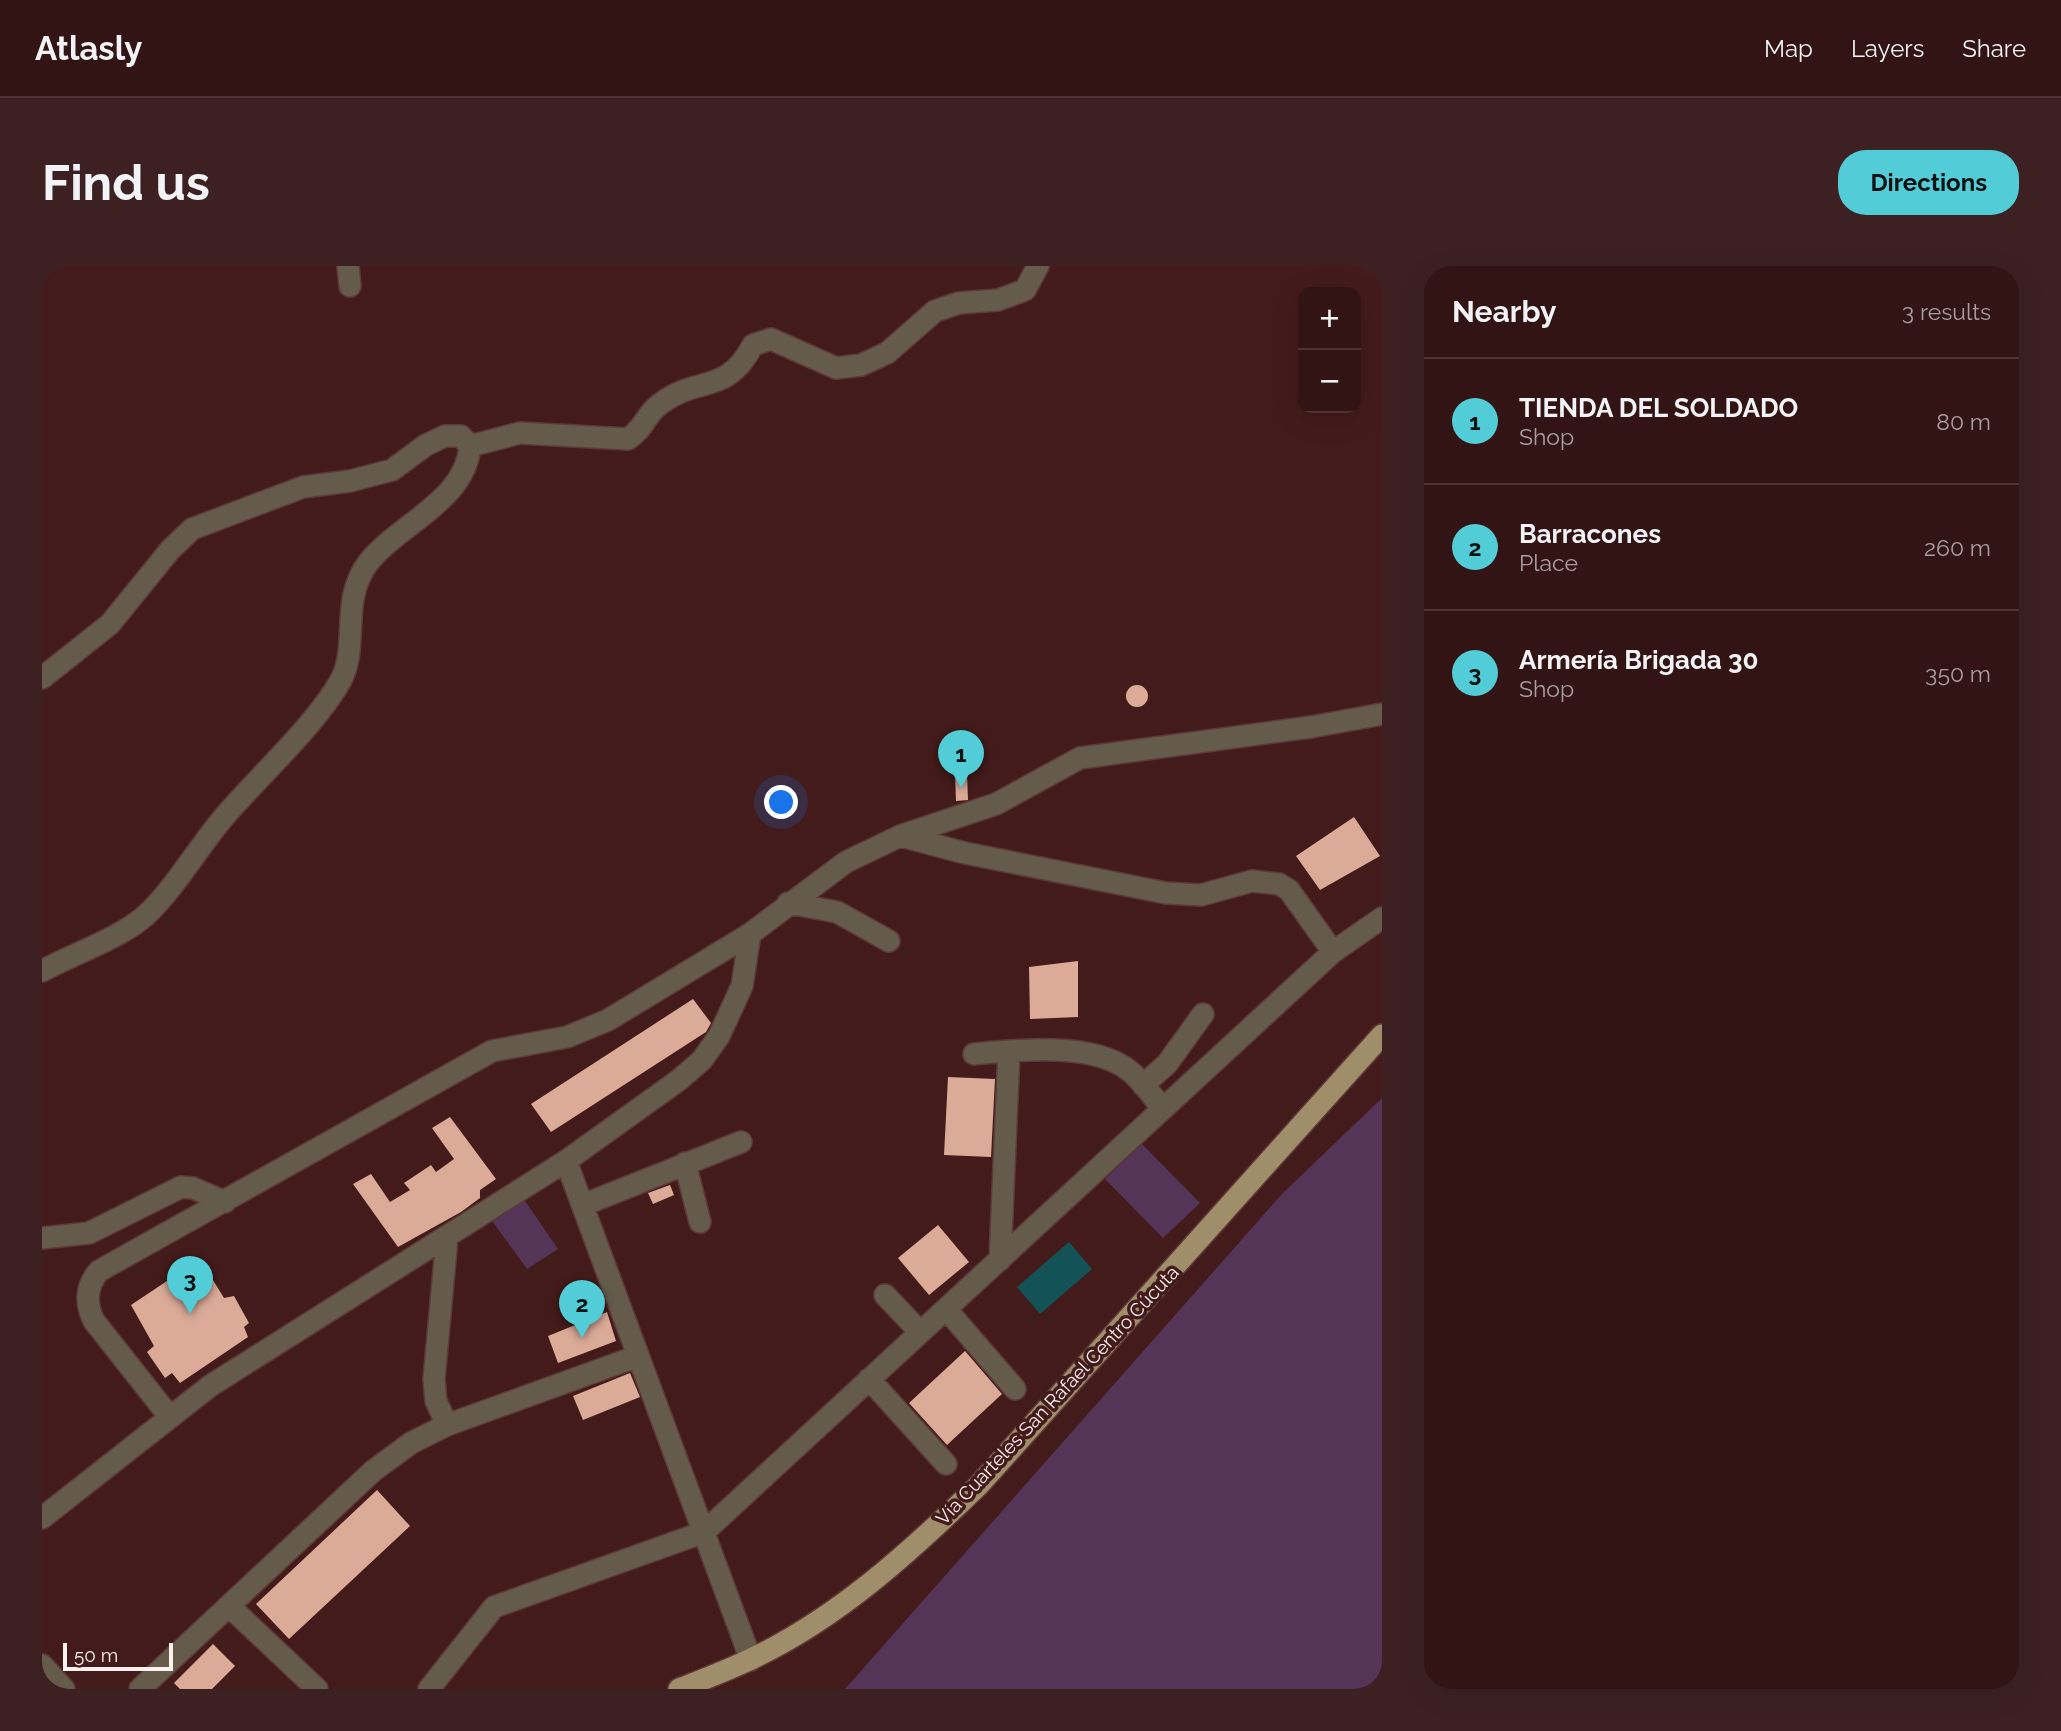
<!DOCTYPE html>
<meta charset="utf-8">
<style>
body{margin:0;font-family:Raleway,sans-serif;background:#3d2122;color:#f1f3f6}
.controls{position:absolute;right:21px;top:21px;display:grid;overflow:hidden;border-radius:14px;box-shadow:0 7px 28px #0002}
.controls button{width:63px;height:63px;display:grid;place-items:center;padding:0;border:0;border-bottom:2px solid #4d3334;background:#321414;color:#f1f3f6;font:35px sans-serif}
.scale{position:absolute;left:21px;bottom:18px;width:110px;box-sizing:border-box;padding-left:7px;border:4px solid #fcf1f0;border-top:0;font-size:19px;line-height:24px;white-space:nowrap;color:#fcf1f0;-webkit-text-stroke:5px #431b1a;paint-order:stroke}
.you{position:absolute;left:740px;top:537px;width:24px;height:24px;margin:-18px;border:5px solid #fff;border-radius:50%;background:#1a73e8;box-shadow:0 0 0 10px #1a73e833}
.badge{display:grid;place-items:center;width:46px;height:46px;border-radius:50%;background:#52ccd6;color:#111;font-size:23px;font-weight:700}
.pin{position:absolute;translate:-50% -58px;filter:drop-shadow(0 2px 4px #0008)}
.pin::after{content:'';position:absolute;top:37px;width:24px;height:21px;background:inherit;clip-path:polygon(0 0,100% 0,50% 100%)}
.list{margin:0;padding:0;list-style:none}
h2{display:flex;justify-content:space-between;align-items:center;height:91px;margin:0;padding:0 28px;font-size:30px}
h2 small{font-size:23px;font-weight:400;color:#a89ea0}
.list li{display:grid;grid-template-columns:46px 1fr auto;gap:21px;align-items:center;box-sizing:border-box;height:126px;padding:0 28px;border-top:2px solid #4d3334}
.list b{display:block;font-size:26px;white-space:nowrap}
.list p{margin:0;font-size:23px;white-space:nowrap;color:#a89ea0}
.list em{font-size:23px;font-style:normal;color:#a89ea0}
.map{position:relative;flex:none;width:1340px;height:1423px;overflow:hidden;border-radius:28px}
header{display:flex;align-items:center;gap:42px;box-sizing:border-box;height:98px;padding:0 35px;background:#321414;border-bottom:2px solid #4d3334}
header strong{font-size:33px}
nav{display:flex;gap:38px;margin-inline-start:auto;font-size:24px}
.intro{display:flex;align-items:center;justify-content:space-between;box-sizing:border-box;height:168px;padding:0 42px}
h1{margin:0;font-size:49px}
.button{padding:18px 32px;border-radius:28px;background:#52ccd6;color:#111;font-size:24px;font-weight:700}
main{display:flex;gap:42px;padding:0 42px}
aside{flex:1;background:#321414;border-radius:28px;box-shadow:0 7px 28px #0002}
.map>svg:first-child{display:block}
</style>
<header>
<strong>Atlasly</strong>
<nav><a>Map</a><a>Layers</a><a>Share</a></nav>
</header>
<div class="intro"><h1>Find us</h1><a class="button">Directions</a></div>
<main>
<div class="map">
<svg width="1340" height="1423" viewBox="0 0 1340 1423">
<rect width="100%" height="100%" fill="#431b1a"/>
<path fill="#543558" d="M1340 832V1423H803L1240 928Z
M1100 878 1158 937 1121 972 1063 913Z
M481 932 516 983 485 1003 448 952Z"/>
<path fill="#135257" d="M1027 976 1050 1003 998 1048 975 1021Z"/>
<path fill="#dbab98" d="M1084 430a11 11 0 1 1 22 0a11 11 0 1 1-22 0Z
M913 508H925L926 534 914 535Z
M1312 551 1338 590 1278 624 1254 590Z
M1036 695V751L988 753 987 701Z
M651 733 669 757 664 766 509 866 489 838Z
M906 811 953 813 949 891 902 889Z
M408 851 454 913 438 924V932L419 946 356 981 311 918 329 908 348 936 368 924 362 917 389 899 394 906 412 893 390 862Z
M628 919 632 929 611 938 606 927Z
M896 959 927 996 887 1029 856 992Z
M158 993 182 1032 192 1030 207 1057 202 1061 206 1071 138 1117 130 1107 123 1112 105 1086 112 1080 89 1039Z
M565 1046 574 1075 516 1097 506 1070Z
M923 1085 960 1128 905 1179 867 1137Z
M588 1107 598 1131 541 1154 531 1130Z
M335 1224 368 1260 247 1373 214 1338Z
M171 1378 193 1400 170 1423H138L132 1417Z"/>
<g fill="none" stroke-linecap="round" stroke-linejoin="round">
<defs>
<path id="minor" d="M306 0 308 20
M428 180 478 167 586 173C601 164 604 148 618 138 656 109 684 130 711 79L729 73 794 102 819 99 845 87 893 45 917 37 956 34 983 24 996 0
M0 412 68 358 128 284 150 263 261 221 308 215 350 204 384 179 403 170H419L428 180
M859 570 923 587 1124 627 1159 629 1210 615 1237 618 1247 624 1291 686
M746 637 795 646 847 675
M0 705C31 688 78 672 103 650 131 625 157 580 182 551 217 510 273 460 299 414 317 380 298 334 326 297 356 258 424 235 428 180
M932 788C975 784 1049 776 1085 803 1099 813 1110 830 1121 843
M1101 819 1125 798 1161 748
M524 895 709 1394
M643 897 658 956
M541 939 699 876
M0 972 47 967 139 921 151 922 183 936
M958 994 967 785
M843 1029 878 1066
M904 1043 973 1123
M827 1113 904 1198
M127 1150 52 1055C43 1037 44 1020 57 1005L450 785 525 771 566 754 708 668 804 596 858 570 954 538 1038 492 1269 461 1340 448
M405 1159 394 1135 392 1113 405 972
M0 1252 168 1120 524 895 637 814 660 794 677 770 700 720 708 668
M187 1340 275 1423
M0 1399 22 1423
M98 1423 331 1205 369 1177 405 1159 596 1090
M387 1423 452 1341 662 1266 1291 686 1340 652"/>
<path id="major" d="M637 1423C660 1414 684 1405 707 1394 795 1353 868 1286 937 1219L1340 769"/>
</defs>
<use href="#minor" stroke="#5d3938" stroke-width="24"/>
<use href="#major" stroke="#5d3938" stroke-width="24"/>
<use href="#minor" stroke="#645b4b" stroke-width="21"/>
<use href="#major" stroke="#a08d6a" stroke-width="21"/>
</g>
<g text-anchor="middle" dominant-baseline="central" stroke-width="7" stroke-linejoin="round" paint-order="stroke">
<g font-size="19" fill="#fcf1f0" stroke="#431b1a">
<text transform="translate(1015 1129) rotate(-47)">Vía Cuarteles San Rafael Centro Cúcuta</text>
</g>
</g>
</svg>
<div class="controls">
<button>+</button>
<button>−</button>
</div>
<div class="scale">50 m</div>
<div class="you"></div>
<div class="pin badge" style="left:919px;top:522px">1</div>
<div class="pin badge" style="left:540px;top:1072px">2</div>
<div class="pin badge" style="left:148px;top:1048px">3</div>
</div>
<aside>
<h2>Nearby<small>3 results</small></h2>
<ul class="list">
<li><span class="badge">1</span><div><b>TIENDA DEL SOLDADO</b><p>Shop</p></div><em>80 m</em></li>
<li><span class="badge">2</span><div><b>Barracones</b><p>Place</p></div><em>260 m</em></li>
<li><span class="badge">3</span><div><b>Armería Brigada 30</b><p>Shop</p></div><em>350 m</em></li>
</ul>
</aside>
</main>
